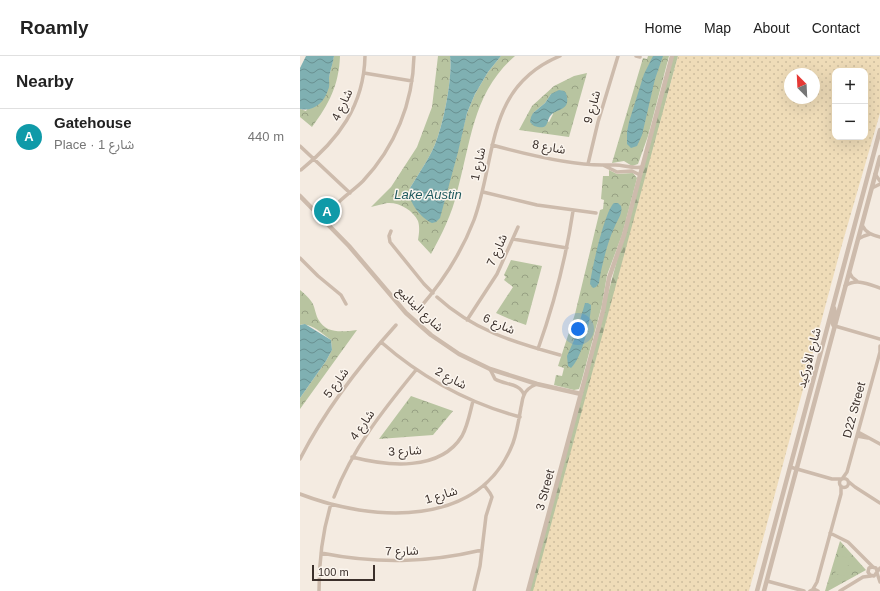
<!DOCTYPE html>
<meta charset="utf-8">
<style>
body{margin:0;font-family:Helvetica,"Noto Sans Arabic",sans-serif;background:#f2f2f2;color:#222}
.controls{position:absolute;right:12px;top:12px;display:grid;overflow:hidden;border-radius:8px;box-shadow:0 4px 16px #0002}
.controls button{width:36px;height:36px;display:grid;place-items:center;padding:0;border:0;border-bottom:1px solid #e0e0e0;background:#fff;color:#222;font:20px sans-serif}
.compass{position:absolute;left:484px;top:12px;width:36px;height:36px;border-radius:50%;background:#fff;box-shadow:0 4px 16px #0002;rotate:336deg}
.scale{position:absolute;left:12px;bottom:10px;width:63px;box-sizing:border-box;padding-left:4px;border:2px solid #3b302b;border-top:0;font-size:11px;line-height:14px;white-space:nowrap;color:#3b302b;-webkit-text-stroke:3px #fbf5ee;paint-order:stroke}
.you{position:absolute;left:278px;top:273px;width:14px;height:14px;margin:-10px;border:3px solid #fff;border-radius:50%;background:#1a73e8;box-shadow:0 0 0 6px #1a73e833}
.badge{display:grid;place-items:center;width:26px;height:26px;border-radius:50%;background:#1f5a5e;color:#fff;font-size:13px;font-weight:700}
.pin{position:absolute;translate:-50% -50%;border:2px solid #fff;box-shadow:0 1px 4px #0006}
.list{margin:0;padding:0;list-style:none}
h2{display:flex;justify-content:space-between;align-items:center;height:52px;margin:0;padding:0 16px;font-size:17px}
h2 small{font-size:13px;font-weight:400;color:#767676}
.list li{display:grid;grid-template-columns:26px 1fr auto;gap:12px;align-items:center;box-sizing:border-box;height:56px;padding:0 16px;border-top:1px solid #e0e0e0}
.list b{display:block;font-size:15px;white-space:nowrap}
.list p{margin:0;font-size:13px;white-space:nowrap;color:#767676}
.list em{font-size:13px;font-style:normal;color:#767676}
.map{position:relative;flex:none;width:580px;height:535px;overflow:hidden}
header{display:flex;align-items:center;gap:24px;box-sizing:border-box;height:56px;padding:0 20px;background:#fff;border-bottom:1px solid #e0e0e0}
header strong{font-size:19px}
nav{display:flex;gap:22px;margin-inline-start:auto;font-size:14px}
main{display:flex}
aside{flex:1;background:#fff}
.map>svg:first-child{display:block}
</style>
<header>
<strong>Roamly</strong>
<nav><a>Home</a><a>Map</a><a>About</a><a>Contact</a></nav>
</header>
<main>
<aside>
<h2>Nearby<small></small></h2>
<ul class="list">
<li><span class="badge" style="background:#0f9aa8">A</span><div><b>Gatehouse</b><p>Place · شارع 1</p></div><em>440 m</em></li>
</ul>
</aside>
<div class="map">
<svg width="580" height="535" viewBox="0 0 580 535">
<defs>
<pattern id="forest-firs" width="22" height="20" patternUnits="userSpaceOnUse"><rect width="22" height="20" fill="#b8c4a0"/><path d="M5 1l3.5 6h-7zM16 11l3.5 6h-7z" fill="#97a083"/></pattern>
<pattern id="sand-dots" width="8" height="8" patternUnits="userSpaceOnUse"><rect width="8" height="8" fill="#efdcb8"/><path d="M2 2h.1M6 6h.1" fill="none" stroke="#cebd9e" stroke-width="1.8" stroke-linecap="round"/></pattern>
<pattern id="park-crowns" width="20" height="18" patternUnits="userSpaceOnUse"><rect width="20" height="18" fill="#b8c4a0"/><path d="M2 6a3 3 0 1 1 6 0M12 15a3 3 0 1 1 6 0" fill="none" stroke="#97a083"/></pattern>
<pattern id="water-waves" width="16" height="10" patternUnits="userSpaceOnUse"><rect width="16" height="10" fill="#7fb0b2"/><path d="M0 5q4-4 8 0t8 0" fill="none" stroke="#699091"/></pattern>
</defs>
<rect width="100%" height="100%" fill="#f4ebe1"/>
<path fill="url(#forest-firs)" d="M372 0H378L236 535H228Z"/>
<path fill="url(#sand-dots)" fill-rule="evenodd" d="M378 0H580V57L539 199 449 535H233ZM535 15H565V81H535ZM490 18H514V42H490Z"/>
<path fill="url(#park-crowns)" fill-rule="evenodd" d="M34 0H40C39 29 29 48 12 71L0 61V53L6 55 29 21Z
M138 0H150C153 22 142 78 131 97 125 109 117 120 110 132L109 137 152 117 167 57 175 38 188 16 201 0H215C173 36 171 86 157 136 152 158 142 178 131 198L118 184C119 178 120 171 118 165 113 154 99 146 87 147 82 148 76 150 71 151L91 131 117 91 132 51Z
M348 0H369L348 80 338 108 332 110 324 105 312 107 343 2 347 3Z
M287 17 269 81 219 74 232 50 254 30 274 20ZM251 38 253 58 249 66 233 57 245 47Z
M309 114 317 118 333 117 337 122 336 126 322 179 307 219 302 249 281 327 279 333 274 334 254 329 256 319 262 320 264 312 258 310 275 258 300 154 303 153 304 144 301 143 303 120H309Z
M211 204 242 210 226 269 212 264 196 257 213 231 204 224 206 221 204 219Z
M0 234C4 237 8 241 11 245 15 250 15 257 18 263 26 278 42 276 57 274L0 353V342L26 305 32 294 31 284C22 278 11 266 0 269Z
M111 340 153 355 133 379 79 383Z
M540 485 566 514 528 535H525Z"/>
<path fill="#b8c4a0" d="M539 500 550 502 545 520 535 518Z"/>
<path fill="url(#water-waves)" d="M6 0H34C33 7 30 15 29 22 29 26 30 30 28 34 24 47 13 56 0 53V12Z
M150 0H201L188 16 175 38 167 57 158 96 140 162 136 166 132 167C120 161 107 145 110 132 117 120 125 109 131 97 142 78 153 22 150 0Z
M353 0H363L355 23 342 79 337 90 331 92 327 88V76L329 66 344 18Z
M259 34 264 35 266 37C271 54 260 52 252 58 245 64 251 75 234 70L230 66 231 61 233 57 245 47 251 38Z
M314 147H318L321 150C323 157 318 163 315 170 308 184 301 212 299 227L296 231 293 232 290 228C291 216 305 154 314 147Z
M285 247H288L291 249C291 264 282 302 271 312L268 310 267 300 275 282Z
M5 268 31 284 32 294 26 305 0 342V269Z"/>
<g fill="none" stroke-linecap="round" stroke-linejoin="round">
<path stroke="#cdbbac" stroke-width="3.5" d="M336 0 340 1
M64 17 112 25
M192 89C225 98 268 109 302 109 306 109 310 109 315 109 324 109 333 113 342 111
M0 90 50 137
M288 108 298 66 318 0
M303 109 317 116 332 115 340 119
M1 114C38 84 64 50 65 0
M575 118 580 125
M572 132 580 128
M183 136 237 149 296 157
M15 154 26 152 36 147
M26 165C31 148 50 138 63 125 95 91 113 47 114 0
M562 169C566 177 572 179 580 181
M91 175 89 180 90 186 124 228 133 237
M213 183 267 192
M558 183 564 180 570 178
M0 202 18 220 41 239 46 248
M549 216 552 221 557 225
M545 230C556 222 568 228 580 232
M137 241C173 274 213 286 260 299
M118 254C141 228 161 198 174 164 197 101 185 31 260 0
M167 264 197 218 218 171
M535 270 580 283
M81 286C121 321 168 347 220 361
M238 293C254 248 266 202 273 155
M580 297V290
M190 313 195 323C205 329 220 327 224 339
M558 376 580 388
M557 380 568 382
M52 401C87 410 140 416 162 380 168 369 170 356 173 345
M0 403C25 354 59 310 96 269
M490 411 532 423H542
M539.5 427a4.5 4.5 0 1 1 9 0a4.5 4.5 0 1 1-9 0Z
M542 423 547 416 580 296
M549 426 555 431 580 447
M0 438C72 466 180 473 213 387 217 376 219 363 221 351 222 348 222 343 224 339 226 334 232 330 237 328
M34 441C52 393 84 353 116 314
M530 477 548 486 573 511
M21 497C77 508 127 507 182 494
M577 515 576 512 572 511 569 512 568 516 570 519 574 520 580 512
M577 517 580 526
M467 525 504 535
M513 533 517 526 541 438V430
M19 535C19 506 22 477 31 448
M174 535 180 510 186 460 192 441 190 437 184 429
M510 535 514 533 518 535
M540 535 563 521 571 520"/>
<path stroke="#cdbbac" stroke-width="4.5" d="M0 140 49 190 106 257 131 279 159 298 190 313 237 328 281 338
M534 252C536 259 530 265 534 270
M228 535 303 255 309 222 324 179 372 0
M457 535 580 74
M464 535 580 101"/>
</g>
<g text-anchor="middle" dominant-baseline="central" stroke-width="3" stroke-linejoin="round" paint-order="stroke">
<g font-size="12" fill="#3b302b" stroke="#fbf5ee">
<text transform="translate(42 49) rotate(-65)">شارع 4</text>
<text transform="translate(292 51) rotate(-74)">شارع 9</text>
<text transform="translate(249 91) rotate(10)">شارع 8</text>
<text transform="translate(178 108) rotate(-78)">شارع 1</text>
<text transform="translate(197 194) rotate(-66)">شارع 7</text>
<text transform="translate(120 253) rotate(44)">شارع الينابيع</text>
<text transform="translate(199 268) rotate(24)">شارع 6</text>
<text transform="translate(509 302) rotate(-75)">شارع الأوركيد</text>
<text transform="translate(151 322) rotate(28)">شارع 2</text>
<text transform="translate(36 327) rotate(-54)">شارع 5</text>
<text transform="translate(554 354) rotate(-75)">D22 Street</text>
<text transform="translate(62 369) rotate(-55)">شارع 4</text>
<text transform="translate(105 395) rotate(-3)">شارع 3</text>
<text transform="translate(245 434) rotate(-75)">3 Street</text>
<text transform="translate(141 439) rotate(-17)">شارع 1</text>
<text transform="translate(102 495) rotate(-1)">شارع 7</text>
</g>
<g font-size="13" font-style="italic" fill="#1f5a5e" stroke="#fbf5ee">
<text x="128" y="138">Lake Austin</text>
</g>
</g>
</svg>
<div class="controls">
<button>+</button>
<button>−</button>
</div>
<svg class="compass" viewBox="-18 -18 36 36"><path d="M0-13l5 13h-10z" fill="#e53935"/><path d="M0 13l5-13h-10z" fill="#767676"/></svg>
<div class="scale">100 m</div>
<div class="you"></div>
<div class="pin badge" style="left:27px;top:155px;background:#0f9aa8">A</div>
</div>
</main>
